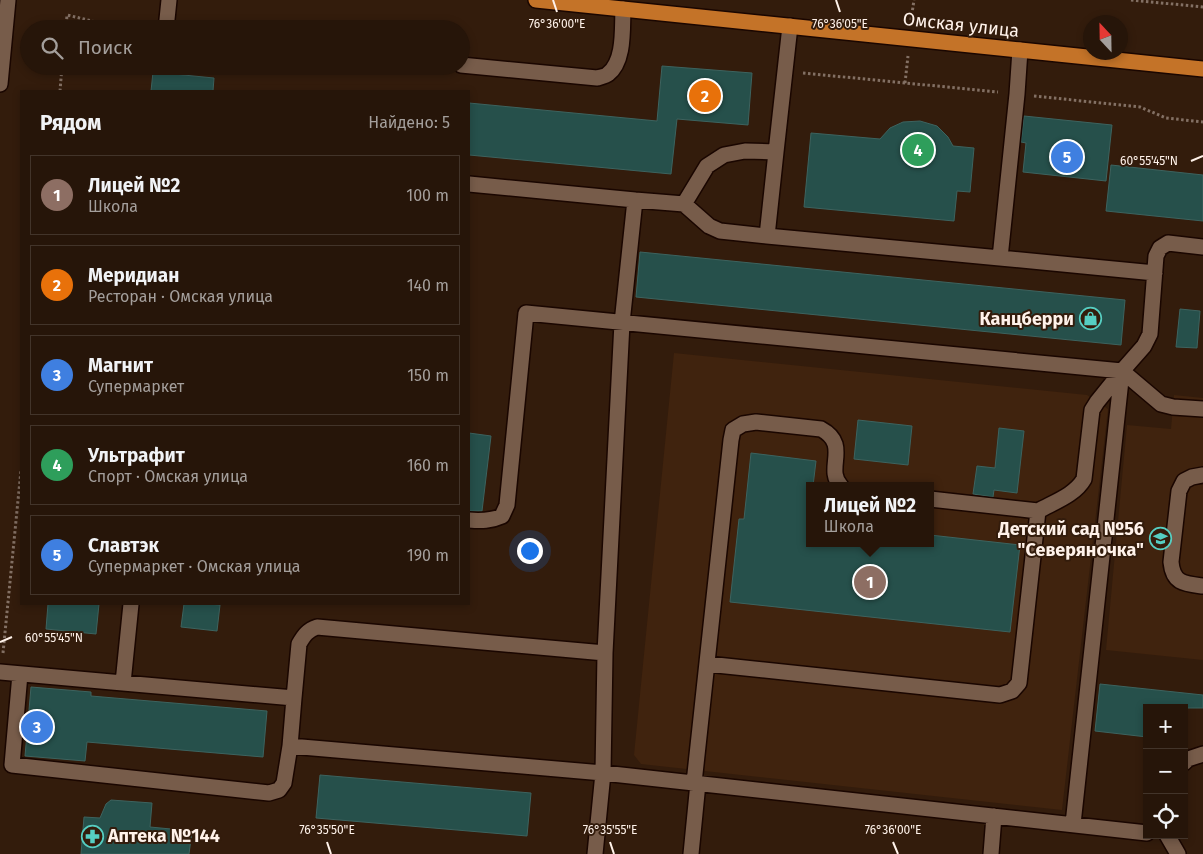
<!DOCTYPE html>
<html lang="ru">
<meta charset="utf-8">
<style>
body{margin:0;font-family:"Fira Sans",sans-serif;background:#322217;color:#f1f3f6}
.controls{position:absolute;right:15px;bottom:15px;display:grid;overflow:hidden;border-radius:0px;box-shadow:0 2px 8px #0003}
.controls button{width:45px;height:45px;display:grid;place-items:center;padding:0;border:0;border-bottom:1px solid #42342a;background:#261509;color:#f1f3f6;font:25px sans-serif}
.compass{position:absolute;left:1083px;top:15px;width:45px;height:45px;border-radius:50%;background:#261509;box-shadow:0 2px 8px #0003;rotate:338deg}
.you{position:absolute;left:529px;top:550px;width:18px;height:18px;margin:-12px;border:4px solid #fff;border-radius:50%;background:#1a73e8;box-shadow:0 0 0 8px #1a73e833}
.badge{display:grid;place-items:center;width:32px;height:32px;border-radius:50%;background:#56cec2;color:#fff;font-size:16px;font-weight:700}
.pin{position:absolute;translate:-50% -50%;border:2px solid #fff;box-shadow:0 1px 5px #0006}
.popup{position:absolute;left:806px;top:482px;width:128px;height:65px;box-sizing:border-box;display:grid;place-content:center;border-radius:0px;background:#261509;filter:drop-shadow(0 1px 4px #0005);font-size:16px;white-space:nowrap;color:#a49f9c}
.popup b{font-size:19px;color:#f1f3f6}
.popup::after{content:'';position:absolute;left:50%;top:100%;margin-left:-10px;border:10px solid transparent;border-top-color:#261509}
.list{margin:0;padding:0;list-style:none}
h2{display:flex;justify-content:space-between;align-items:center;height:65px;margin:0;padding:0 20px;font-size:21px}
h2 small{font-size:16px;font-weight:400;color:#a49f9c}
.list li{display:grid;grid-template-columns:32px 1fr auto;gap:15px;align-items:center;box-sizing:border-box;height:80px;margin:0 10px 10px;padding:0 10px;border:1px solid #42342a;border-radius:0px}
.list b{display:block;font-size:19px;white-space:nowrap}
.list p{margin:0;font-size:16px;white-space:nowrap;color:#a49f9c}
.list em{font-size:16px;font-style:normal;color:#a49f9c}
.icon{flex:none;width:28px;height:28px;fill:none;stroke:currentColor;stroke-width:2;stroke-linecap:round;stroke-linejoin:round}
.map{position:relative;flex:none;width:1203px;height:854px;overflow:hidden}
.search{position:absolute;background:#261509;box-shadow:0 2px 8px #0003;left:20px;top:20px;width:450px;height:55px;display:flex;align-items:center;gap:12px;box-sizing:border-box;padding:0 18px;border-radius:28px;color:#a49f9c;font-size:19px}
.panel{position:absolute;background:#261509;box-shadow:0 2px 8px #0003;left:20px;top:90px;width:450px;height:515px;border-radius:0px}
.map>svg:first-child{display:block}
</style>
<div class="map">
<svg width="1203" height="854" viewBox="0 0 1203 854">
<rect width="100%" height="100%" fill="#331c0c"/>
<path fill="#40230e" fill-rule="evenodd" d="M674 353 1087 395 1108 409 1062 810 641 764 634 755ZM810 486H930V543H810Z
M1174 395 1203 398V660L1106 650 1127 425 1171 429Z"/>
<path fill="#26504b" stroke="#3d635f" d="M662 66 752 73 748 125 677 119 671 174 469 155V103L657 121Z
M153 72 214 78 213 91H151Z
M1024 116 1112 125 1106 181 1023 172 1026 143 1021 142Z
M920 121 937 126 948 137 953 146 974 148 970 192 957 191 954 221 804 207 811 133 880 139 890 128 903 122Z
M1111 165 1203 175V221L1106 211Z
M640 252 1125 300 1121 345 636 297Z
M1180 309 1200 311 1197 348 1176 347Z
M858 420 912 426 908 465 854 459Z
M999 428 1024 431 1017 493 994 490 993 497 973 494 977 466 995 468Z
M469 433 491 436 482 511H469Z
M751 453 816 461 813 486H810V543H930V535L1020 545 1010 632 730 602 739 519H744Z
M48 604H99L96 634 46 629Z
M184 604H207L220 605 217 631 181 627Z
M1100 684 1203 695V708H1147V737L1095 731Z
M31 687 91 692V696L267 711 263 757 87 742 85 761 25 756Z
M320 775 531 793 527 836 316 818Z
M111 800 152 803 150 827 192 831 189 854H81L84 817 100 818 106 804Z"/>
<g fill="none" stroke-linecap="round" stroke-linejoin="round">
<defs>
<path id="minor" d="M166 29 169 0
M1020 50 1017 94 1000 258 1155 273
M461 65 597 78C601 77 606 76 608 74 625 61 622 28 623 9
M0 84 8 0
M776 152 767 236 1000 258
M469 184 635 200
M684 204 709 226 720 231 767 236
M1122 371 1161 404 1173 407 1203 409
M1203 475 1192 477 1184 481 1179 491 1171 562C1173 584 1185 584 1203 586
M930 499 1038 511
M469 520C481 521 491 521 502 516L507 505 526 313 1122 371 1144 346 1150 334 1156 256 1160 248 1168 243 1203 247
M707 664 1000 695 1012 691 1019 683 1038 511C1054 502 1075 495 1084 479L1092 410 1097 402 1122 371
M0 672 123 683 131 604
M20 674 12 765 269 793 279 790 284 783 290 746
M123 683 294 698 290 746 603 773 1147 833
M294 698 299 644C304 635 308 630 317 627L605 653
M1184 763 1188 759 1203 754
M694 783 731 440 733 430 743 424 756 422 821 429C851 445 824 469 841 486
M1073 824 1122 371
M1167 835 1178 854
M595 854 603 773 605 653 622 323 635 200 684 204 707 166 724 155 745 151 776 152 790 26
M691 854 698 783
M991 854 994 816"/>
<path id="major" d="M536 0 1203 69"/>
</defs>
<use href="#minor" stroke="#1a0600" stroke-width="18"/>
<use href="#major" stroke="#1a0600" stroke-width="18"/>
<path stroke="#837064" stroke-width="3" stroke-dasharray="2.5 2.5" stroke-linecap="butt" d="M1131 0 1203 7
M911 20 914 0
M66 29 67 15 125 29
M803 73 998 92
M905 83 908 56
M60 91 62 66
M1034 96 1140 107 1166 118 1203 122
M3 653 21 470"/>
<use href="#minor" stroke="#775c4a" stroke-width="15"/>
<use href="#major" stroke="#c47328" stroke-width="15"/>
</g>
<path fill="none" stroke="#fff2ea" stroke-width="2" d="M553 0 557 12M836 0 840 12M1191 161 1203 156M0 642 12 637M327 842 331 854M610 842 614 854M893 842 898 854"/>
<defs>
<symbol id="shop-ring" viewBox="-11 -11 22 22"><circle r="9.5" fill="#331c0c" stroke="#56cec2" stroke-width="1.5"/><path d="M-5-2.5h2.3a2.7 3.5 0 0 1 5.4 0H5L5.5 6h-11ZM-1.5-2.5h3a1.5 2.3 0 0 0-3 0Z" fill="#56cec2"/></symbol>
<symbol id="school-ring" viewBox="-11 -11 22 22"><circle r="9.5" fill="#331c0c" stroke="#56cec2" stroke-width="1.5"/><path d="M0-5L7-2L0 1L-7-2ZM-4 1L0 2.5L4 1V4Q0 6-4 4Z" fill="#56cec2"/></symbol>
<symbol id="pharmacy-ring" viewBox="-11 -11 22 22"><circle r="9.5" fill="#331c0c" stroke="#56cec2" stroke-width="1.5"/><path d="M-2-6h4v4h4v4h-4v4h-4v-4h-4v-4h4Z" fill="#56cec2"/></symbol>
</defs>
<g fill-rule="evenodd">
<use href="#shop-ring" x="1078" y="306" width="25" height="25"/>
<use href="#school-ring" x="1148" y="526" width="25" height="25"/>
<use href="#pharmacy-ring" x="80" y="824" width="25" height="25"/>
</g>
<g text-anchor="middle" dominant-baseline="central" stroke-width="4" stroke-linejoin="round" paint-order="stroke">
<g font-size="18" fill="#fff2ea" stroke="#331c0c">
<text transform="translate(961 25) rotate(6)">Омская улица</text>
</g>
<g font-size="18" font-weight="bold" fill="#fff2ea" stroke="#331c0c" text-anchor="end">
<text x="1074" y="319">Канцберри</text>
<text x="1144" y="529">Детский сад №56<tspan x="1144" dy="21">"Северяночка"</tspan></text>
<text x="108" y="836" text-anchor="start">Аптека №144</text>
</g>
</g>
<g font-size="12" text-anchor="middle" fill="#fff2ea" stroke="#331c0c" stroke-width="4" stroke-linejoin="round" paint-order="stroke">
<text x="840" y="28">76°36'05"E</text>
<text x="557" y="28">76°36'00"E</text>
<text x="1149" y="165">60°55'45"N</text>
<text x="54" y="642">60°55'45"N</text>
<text x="327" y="834">76°35'50"E</text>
<text x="610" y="834">76°35'55"E</text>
<text x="893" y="834">76°36'00"E</text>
</g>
</svg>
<div class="controls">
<button>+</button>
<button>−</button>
<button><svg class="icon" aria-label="locate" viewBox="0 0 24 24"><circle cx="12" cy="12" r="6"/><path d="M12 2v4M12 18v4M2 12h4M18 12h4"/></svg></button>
</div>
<svg class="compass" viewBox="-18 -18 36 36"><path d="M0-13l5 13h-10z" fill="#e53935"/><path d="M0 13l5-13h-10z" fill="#a49f9c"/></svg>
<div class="you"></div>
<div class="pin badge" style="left:870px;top:582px;background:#8d6e63">1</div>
<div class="popup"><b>Лицей №2</b>Школа</div>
<div class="pin badge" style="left:705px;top:96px;background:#e8710a">2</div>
<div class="pin badge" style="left:37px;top:727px;background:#3f7fe0">3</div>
<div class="pin badge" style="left:918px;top:150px;background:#2e9e5b">4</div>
<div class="pin badge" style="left:1067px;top:157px;background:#3f7fe0">5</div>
<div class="search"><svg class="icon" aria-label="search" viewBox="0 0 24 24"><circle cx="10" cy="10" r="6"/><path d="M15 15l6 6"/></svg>Поиск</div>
<section class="panel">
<h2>Рядом<small>Найдено: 5</small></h2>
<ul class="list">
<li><span class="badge" style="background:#8d6e63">1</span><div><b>Лицей №2</b><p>Школа</p></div><em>100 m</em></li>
<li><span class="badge" style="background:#e8710a">2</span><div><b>Меридиан</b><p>Ресторан · Омская улица</p></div><em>140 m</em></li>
<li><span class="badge" style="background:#3f7fe0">3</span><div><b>Магнит</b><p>Супермаркет</p></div><em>150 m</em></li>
<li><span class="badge" style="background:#2e9e5b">4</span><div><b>Ультрафит</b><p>Спорт · Омская улица</p></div><em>160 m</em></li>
<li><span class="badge" style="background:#3f7fe0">5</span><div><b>Славтэк</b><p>Супермаркет · Омская улица</p></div><em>190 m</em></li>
</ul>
</section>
</div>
